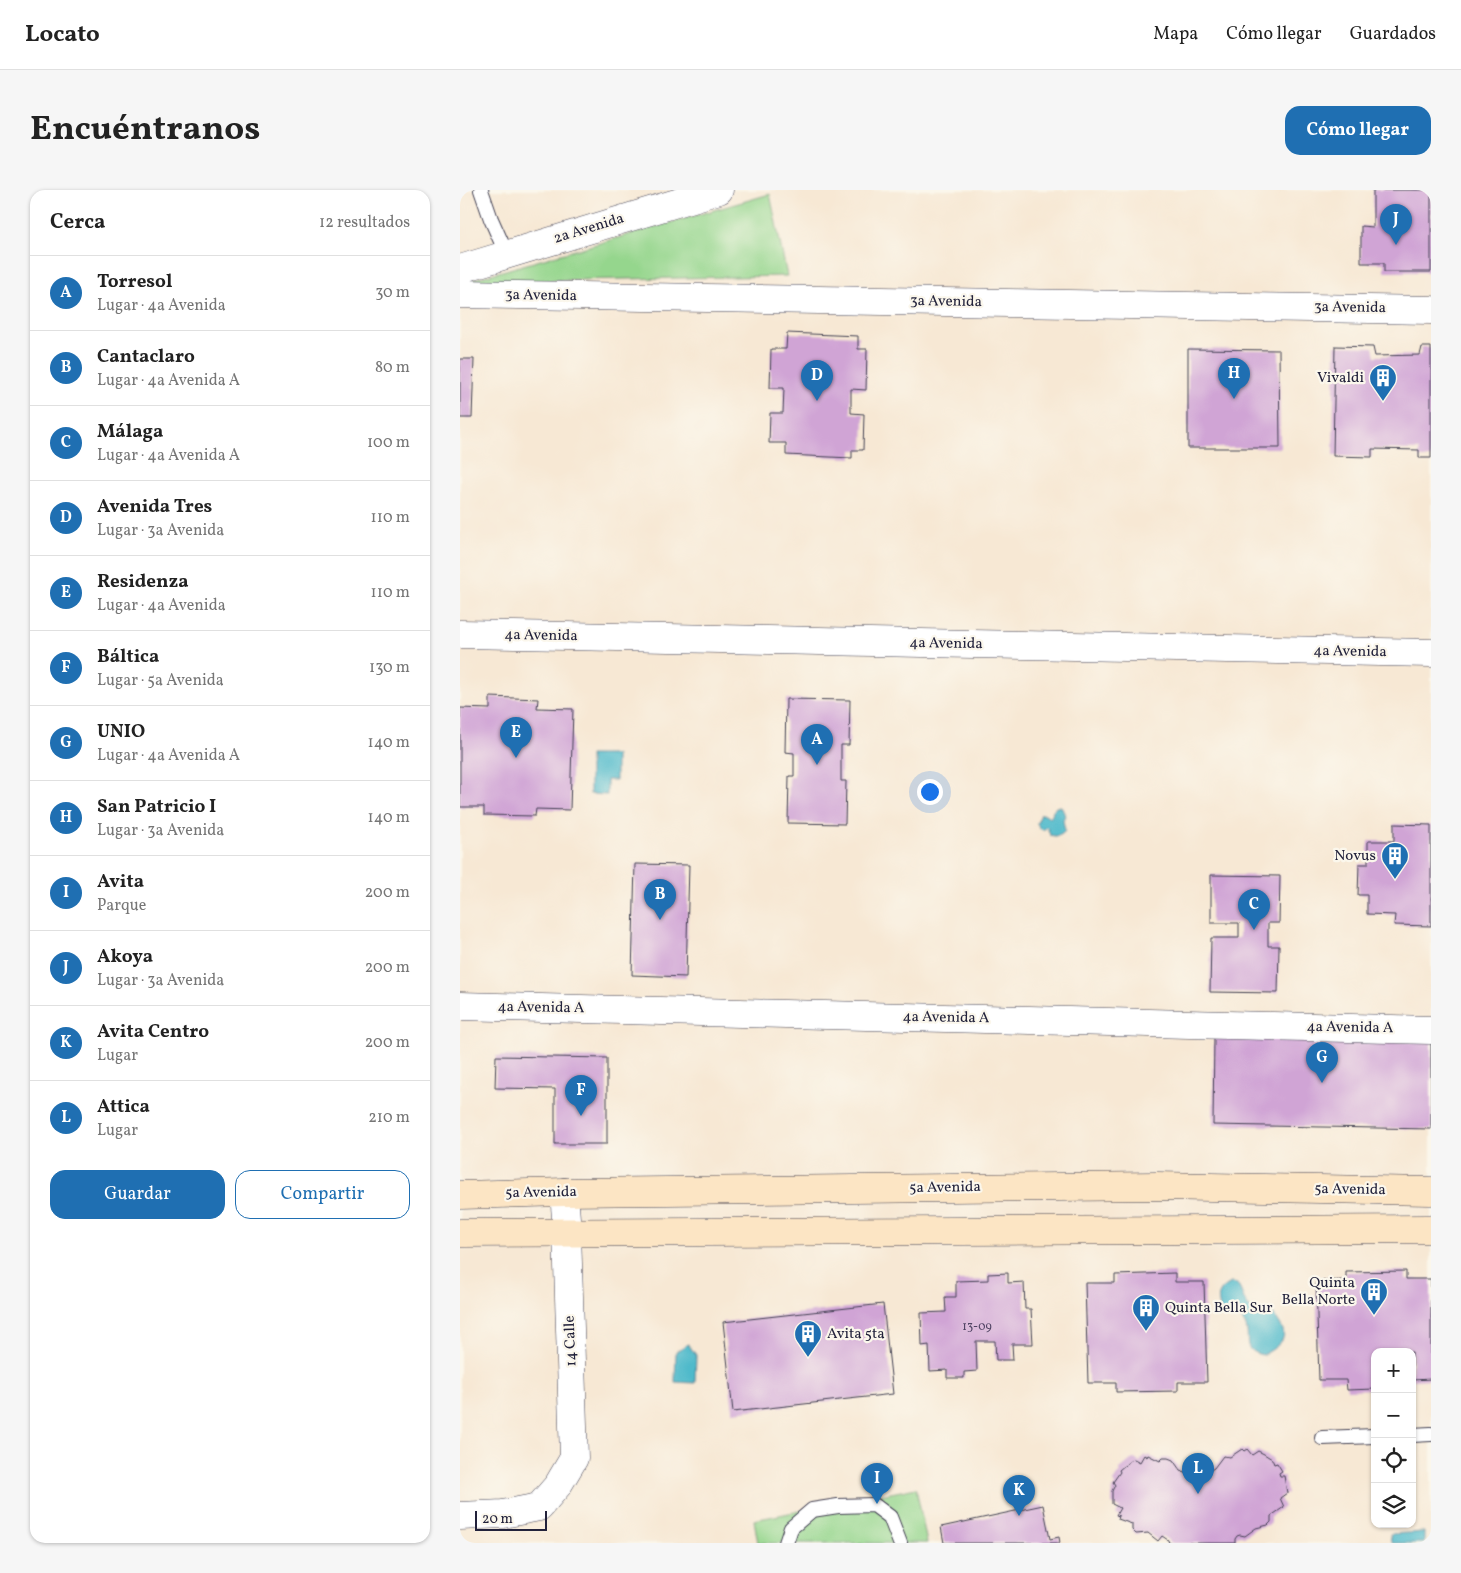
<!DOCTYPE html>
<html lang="es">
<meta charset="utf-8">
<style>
body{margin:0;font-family:Vollkorn,serif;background:#f6f6f6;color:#222}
.controls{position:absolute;right:15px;bottom:15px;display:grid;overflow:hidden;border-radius:10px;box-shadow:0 1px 4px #0004}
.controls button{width:45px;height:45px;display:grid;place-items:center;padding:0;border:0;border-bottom:1px solid #e0e0e0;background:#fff;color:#222;font:25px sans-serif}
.scale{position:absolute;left:15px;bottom:12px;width:72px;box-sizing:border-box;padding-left:5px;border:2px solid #22223b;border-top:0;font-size:14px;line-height:18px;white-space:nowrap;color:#22223b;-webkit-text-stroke:4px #fbf7ec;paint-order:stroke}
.you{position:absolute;left:469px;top:601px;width:18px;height:18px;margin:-12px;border:4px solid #fff;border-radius:50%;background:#1a73e8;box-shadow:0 0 0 8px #1a73e833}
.badge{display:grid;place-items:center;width:32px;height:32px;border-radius:50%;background:#1f6fb2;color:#fff;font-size:16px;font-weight:700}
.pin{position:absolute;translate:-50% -41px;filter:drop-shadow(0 1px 2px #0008)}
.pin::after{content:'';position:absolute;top:26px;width:18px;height:15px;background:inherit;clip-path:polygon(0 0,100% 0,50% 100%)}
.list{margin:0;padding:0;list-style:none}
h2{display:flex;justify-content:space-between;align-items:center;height:65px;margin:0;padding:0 20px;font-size:21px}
h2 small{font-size:16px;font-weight:400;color:#767676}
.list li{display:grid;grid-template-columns:32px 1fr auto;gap:15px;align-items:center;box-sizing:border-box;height:75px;padding:0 20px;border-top:1px solid #e0e0e0}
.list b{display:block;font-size:19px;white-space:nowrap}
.list p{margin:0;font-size:16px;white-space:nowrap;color:#767676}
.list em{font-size:16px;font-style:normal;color:#767676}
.actions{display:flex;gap:10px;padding:15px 20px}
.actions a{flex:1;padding:11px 0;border:1px solid #1f6fb2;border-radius:15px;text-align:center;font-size:18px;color:#1f6fb2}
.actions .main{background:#1f6fb2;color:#fff}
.icon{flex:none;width:28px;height:28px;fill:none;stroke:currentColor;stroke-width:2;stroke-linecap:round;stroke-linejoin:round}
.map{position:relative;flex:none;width:971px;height:1353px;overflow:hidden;border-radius:15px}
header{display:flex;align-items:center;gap:30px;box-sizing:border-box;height:70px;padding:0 25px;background:#fff;border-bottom:1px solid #e0e0e0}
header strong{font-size:24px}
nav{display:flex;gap:28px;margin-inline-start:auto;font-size:18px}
.intro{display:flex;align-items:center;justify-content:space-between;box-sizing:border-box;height:120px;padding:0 30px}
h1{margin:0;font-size:35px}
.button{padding:12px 22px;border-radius:15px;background:#1f6fb2;color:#fff;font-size:18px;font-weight:700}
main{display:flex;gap:30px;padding:0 30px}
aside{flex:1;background:#fff;border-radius:15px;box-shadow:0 1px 4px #0004}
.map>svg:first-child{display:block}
</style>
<header>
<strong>Locato</strong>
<nav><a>Mapa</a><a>Cómo llegar</a><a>Guardados</a></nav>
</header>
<div class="intro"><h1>Encuéntranos</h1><a class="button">Cómo llegar</a></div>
<main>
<aside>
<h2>Cerca<small>12 resultados</small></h2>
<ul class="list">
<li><span class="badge">A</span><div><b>Torresol</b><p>Lugar · 4a Avenida</p></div><em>30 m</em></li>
<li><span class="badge">B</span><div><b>Cantaclaro</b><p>Lugar · 4a Avenida A</p></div><em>80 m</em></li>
<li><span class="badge">C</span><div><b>Málaga</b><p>Lugar · 4a Avenida A</p></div><em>100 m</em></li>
<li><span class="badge">D</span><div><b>Avenida Tres</b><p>Lugar · 3a Avenida</p></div><em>110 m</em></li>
<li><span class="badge">E</span><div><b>Residenza</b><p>Lugar · 4a Avenida</p></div><em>110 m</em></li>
<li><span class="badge">F</span><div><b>Báltica</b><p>Lugar · 5a Avenida</p></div><em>130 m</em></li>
<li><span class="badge">G</span><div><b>UNIO</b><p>Lugar · 4a Avenida A</p></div><em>140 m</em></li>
<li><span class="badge">H</span><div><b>San Patricio I</b><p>Lugar · 3a Avenida</p></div><em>140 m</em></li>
<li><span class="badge">I</span><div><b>Avita</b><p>Parque</p></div><em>200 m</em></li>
<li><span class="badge">J</span><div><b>Akoya</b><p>Lugar · 3a Avenida</p></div><em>200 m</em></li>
<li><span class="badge">K</span><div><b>Avita Centro</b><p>Lugar</p></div><em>200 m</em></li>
<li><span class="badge">L</span><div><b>Attica</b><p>Lugar</p></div><em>210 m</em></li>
</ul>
<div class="actions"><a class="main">Guardar</a><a>Compartir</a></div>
</aside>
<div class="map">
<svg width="971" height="1353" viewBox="0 0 971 1353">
<rect width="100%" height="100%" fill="#fbf7ec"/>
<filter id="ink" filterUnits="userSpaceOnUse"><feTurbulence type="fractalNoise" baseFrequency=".02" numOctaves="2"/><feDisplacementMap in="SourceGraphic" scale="10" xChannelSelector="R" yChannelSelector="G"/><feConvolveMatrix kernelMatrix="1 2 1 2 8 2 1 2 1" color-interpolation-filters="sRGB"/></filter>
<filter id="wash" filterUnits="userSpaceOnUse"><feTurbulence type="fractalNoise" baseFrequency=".0096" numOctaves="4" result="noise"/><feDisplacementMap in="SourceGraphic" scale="20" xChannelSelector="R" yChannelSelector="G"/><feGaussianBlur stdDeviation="1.12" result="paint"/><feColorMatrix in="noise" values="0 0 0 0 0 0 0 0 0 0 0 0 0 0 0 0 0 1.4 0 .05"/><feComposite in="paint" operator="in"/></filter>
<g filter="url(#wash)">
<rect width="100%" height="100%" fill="#f7e8d4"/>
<path fill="#95d68d" stroke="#5c7c64" d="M310 4 327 86 4 92Z
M456 1298 467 1353H298L294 1330Z"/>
<path fill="#4fbacb" stroke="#386e83" d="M130 565H156V590H147V605L130 604Z
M601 616 605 625 603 630 605 641C601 646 596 647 590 645L587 637 583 640 579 638 577 633 581 624H583L590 628 592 625 593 620 596 617Z
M771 1093 777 1094C783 1102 784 1117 795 1120 800 1121 806 1121 811 1122 830 1144 828 1151 803 1165 774 1160 799 1141 777 1126L769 1127 761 1122C757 1108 756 1101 771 1093Z
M228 1154 236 1165 235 1193 215 1192 216 1161Z
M964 1342V1353H931L930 1344Z"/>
<g id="blocks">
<path fill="#d0a4d5" d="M913 0H971V82H924V73H901V36L913 37Z
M327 143 398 146V159H407L406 200 391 199V223L404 224 403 260H392V268L326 265V253H309L310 223H323L324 198H310L311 159H326Z
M875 156 913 157 915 166 960 165 962 157H971V268H959V260L912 259V267L873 266Z
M728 159 819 160 820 258H728Z
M0 169H14L12 228H0Z
M30 507 78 509 77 518 113 519 110 620 76 619 75 626 24 625V617H0V518L30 519Z
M326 509 390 510 389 555H381V591H386L385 634 328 633 329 586H334V563L325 562Z
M934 634 971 635V736L934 735 935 725 907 724V705H898L899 674H908V651H934Z
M175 674 229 675 226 787 172 785Z
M751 685 820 686 819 733H808V756H819L818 803 750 802 751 748H779V733H751Z
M754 848 971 852V939L753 935Z
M36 866 147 868V954H95V899L35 898Z
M946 1081V1089H971V1189L952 1190V1162H915V1199L887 1200 886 1190H859L856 1091 886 1090V1082Z
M548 1083V1093L564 1092 565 1119H571L573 1154H552L553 1170H536L535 1151H516L517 1181 504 1182V1188H487V1180L470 1181 469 1155 462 1156 461 1123 486 1122 485 1107H496V1091L528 1090V1084Z
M715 1083V1092H744L747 1192H718V1201L656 1202V1193H628L625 1093H655V1085Z
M423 1114 433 1204 273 1222 263 1132Z
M782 1259 784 1261 787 1259 792 1265 798 1261 804 1264 812 1269 814 1274 817 1273 822 1281 819 1283 820 1286H824L827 1303 820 1308 824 1317 811 1326V1332L808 1335 796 1338 785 1346 780 1345 777 1346 775 1349V1353H709L708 1350 702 1346 698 1351 688 1343 676 1344 672 1340V1334L658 1329 659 1326 656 1325 660 1318 652 1314V1301L655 1295 653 1292 660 1282 659 1280 671 1270 674 1269 680 1272 684 1265 687 1267 688 1265 700 1271 703 1268H708L713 1270 720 1280 733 1285 730 1289 739 1292 745 1288 746 1287 743 1285 754 1278 763 1266 770 1267Z
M583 1315 590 1349 599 1347 600 1353H484L481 1337Z"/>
</g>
</g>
<g filter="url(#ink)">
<use href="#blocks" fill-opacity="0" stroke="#424052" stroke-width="1"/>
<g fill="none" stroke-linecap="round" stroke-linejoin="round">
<defs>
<path id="lane" d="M21 0 31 29 47 65
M952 1245 971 1244
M862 1248 915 1246
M326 1353 331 1338 352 1320 378 1316 414 1315 430 1327 440 1353"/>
<path id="street" d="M0 79 259 0
M0 104 971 120
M0 444 971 463
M0 816 971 840
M0 1326 43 1324 79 1317 98 1295 114 1268 107 1042 104 1002"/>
<path id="secondary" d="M0 1005 104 1002 697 996 971 1001
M0 1043 971 1039"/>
</defs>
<use href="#lane" stroke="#424052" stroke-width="16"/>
<use href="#street" stroke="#424052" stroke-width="29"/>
<use href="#secondary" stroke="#424052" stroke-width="29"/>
<use href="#lane" stroke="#fff" stroke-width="14"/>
<use href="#street" stroke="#fff" stroke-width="28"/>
<use href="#secondary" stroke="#fce5c4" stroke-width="28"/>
</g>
</g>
<defs>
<symbol id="building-pin" viewBox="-11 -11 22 30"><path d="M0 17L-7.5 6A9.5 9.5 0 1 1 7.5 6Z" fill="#1f6fb2" stroke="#fbf7ec"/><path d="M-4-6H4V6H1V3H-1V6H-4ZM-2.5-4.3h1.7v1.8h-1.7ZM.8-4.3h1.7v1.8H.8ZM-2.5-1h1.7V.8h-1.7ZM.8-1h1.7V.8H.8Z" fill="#fff"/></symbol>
</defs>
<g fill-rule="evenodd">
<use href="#building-pin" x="907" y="172" width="32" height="43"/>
<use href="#building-pin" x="919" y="650" width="32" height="43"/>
<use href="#building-pin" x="898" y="1086" width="32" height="43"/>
<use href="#building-pin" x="670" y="1102" width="32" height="43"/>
<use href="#building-pin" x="332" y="1128" width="32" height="43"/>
</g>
<g text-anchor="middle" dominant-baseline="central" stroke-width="4.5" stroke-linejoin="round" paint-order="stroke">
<g font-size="12" fill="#4e4262">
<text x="517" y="1137">13-09</text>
</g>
<g font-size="15" fill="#22223b" stroke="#fbf7ec">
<text transform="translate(129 39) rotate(-17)">2a Avenida</text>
<text transform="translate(81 106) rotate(1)">3a Avenida</text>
<text transform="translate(486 112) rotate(1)">3a Avenida</text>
<text transform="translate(890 118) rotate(1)">3a Avenida</text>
<text transform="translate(81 446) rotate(1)">4a Avenida</text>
<text transform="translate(486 454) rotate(1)">4a Avenida</text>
<text transform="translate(890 462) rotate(1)">4a Avenida</text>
<text transform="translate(81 818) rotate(1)">4a Avenida A</text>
<text transform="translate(486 828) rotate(1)">4a Avenida A</text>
<text transform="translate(890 838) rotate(1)">4a Avenida A</text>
<text transform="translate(485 998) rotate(-1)">5a Avenida</text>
<text transform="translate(890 1000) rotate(1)">5a Avenida</text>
<text transform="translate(81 1003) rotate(-1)">5a Avenida</text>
<text transform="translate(111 1151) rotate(-92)">14 Calle</text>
</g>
<g font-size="15" fill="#22223b" stroke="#fbf7ec" text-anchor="end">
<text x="904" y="188">Vivaldi</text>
<text x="916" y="666">Novus</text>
<text x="895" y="1093">Quinta<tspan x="895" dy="17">Bella Norte</tspan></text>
<text x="705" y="1118" text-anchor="start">Quinta Bella Sur</text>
<text x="367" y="1144" text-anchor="start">Avita 5ta</text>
</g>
</g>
</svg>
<div class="controls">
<button>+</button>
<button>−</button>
<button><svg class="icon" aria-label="locate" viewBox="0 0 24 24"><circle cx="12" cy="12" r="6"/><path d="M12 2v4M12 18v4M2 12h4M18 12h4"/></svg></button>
<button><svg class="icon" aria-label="layers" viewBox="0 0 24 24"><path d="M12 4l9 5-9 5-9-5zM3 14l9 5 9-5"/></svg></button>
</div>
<div class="scale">20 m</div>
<div class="you"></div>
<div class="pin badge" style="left:357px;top:575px">A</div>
<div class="pin badge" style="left:200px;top:730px">B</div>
<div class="pin badge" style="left:794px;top:740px">C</div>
<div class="pin badge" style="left:357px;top:211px">D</div>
<div class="pin badge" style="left:56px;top:568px">E</div>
<div class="pin badge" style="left:121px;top:926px">F</div>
<div class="pin badge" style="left:862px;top:893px">G</div>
<div class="pin badge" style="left:774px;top:209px">H</div>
<div class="pin badge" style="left:417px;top:1314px">I</div>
<div class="pin badge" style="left:936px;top:55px">J</div>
<div class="pin badge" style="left:559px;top:1326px">K</div>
<div class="pin badge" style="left:738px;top:1304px">L</div>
</div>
</main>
